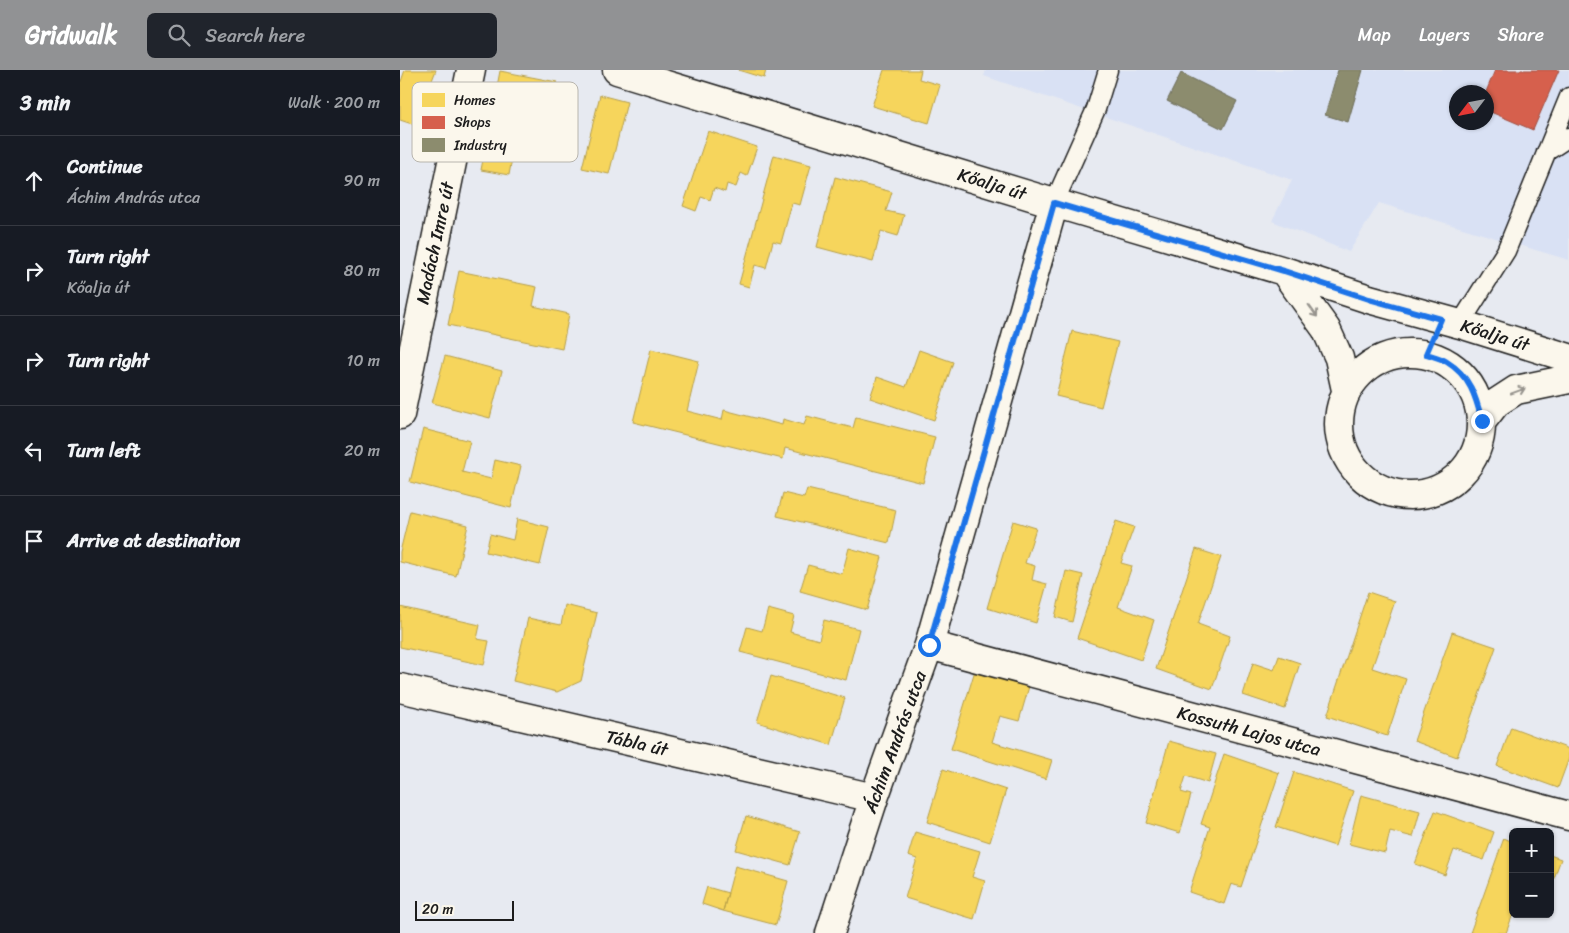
<!DOCTYPE html>
<meta charset="utf-8">
<style>
body{margin:0;font-family:Sriracha,sans-serif;background:#20242c;color:#f1f3f6}
.controls{position:absolute;right:15px;bottom:15px;display:grid;overflow:hidden;border-radius:8px;box-shadow:0 1px 4px #0004}
.controls button{width:45px;height:45px;display:grid;place-items:center;padding:0;border:0;border-bottom:1px solid #363941;background:#171b24;color:#f1f3f6;font:25px sans-serif}
.compass{position:absolute;left:1049px;top:15px;width:45px;height:45px;border-radius:50%;background:#171b24;box-shadow:0 1px 4px #0004;rotate:238deg}
.scale{position:absolute;left:15px;bottom:12px;width:99px;box-sizing:border-box;padding-left:5px;border:2px solid #1c1c1c;border-top:0;font-size:14px;line-height:18px;white-space:nowrap;color:#1c1c1c;-webkit-text-stroke:4px #fbf7ec;paint-order:stroke}
.stop{position:absolute;width:15px;height:15px;margin:-11px;border:4px solid #1a73e8;border-radius:50%;background:#fff}
.stop.end{background:#1a73e8;border-color:#fff;box-shadow:0 1px 5px #0008}
.list{margin:0;padding:0;list-style:none}
h2{display:flex;justify-content:space-between;align-items:center;height:65px;margin:0;padding:0 20px;font-size:21px}
h2 small{font-size:16px;font-weight:400;color:#9ea1a6}
.list li{display:grid;grid-template-columns:32px 1fr auto;gap:15px;align-items:center;box-sizing:border-box;height:90px;padding:0 20px;border-top:1px solid #363941}
.list b{display:block;font-size:19px;white-space:nowrap}
.list p{margin:0;font-size:16px;white-space:nowrap;color:#9ea1a6}
.list em{font-size:16px;font-style:normal;color:#9ea1a6}
.icon{flex:none;width:28px;height:28px;fill:none;stroke:currentColor;stroke-width:2;stroke-linecap:round;stroke-linejoin:round}
.map{position:relative;flex:none;width:1169px;height:863px;overflow:hidden}
header{display:flex;align-items:center;gap:30px;box-sizing:border-box;height:70px;padding:0 25px;background:#919294;color:#fff}
header strong{font-size:24px}
nav{display:flex;gap:28px;margin-inline-start:auto;font-size:18px}
.search{width:350px;height:45px;background:#20242c;display:flex;align-items:center;gap:12px;box-sizing:border-box;padding:0 18px;border-radius:8px;color:#9ea1a6;font-size:19px}
main{display:flex}
aside{flex:1;background:#171b24}
.map>svg:first-child{display:block}
</style>
<header>
<strong>Gridwalk</strong>
<div class="search"><svg class="icon" aria-label="search" viewBox="0 0 24 24"><circle cx="10" cy="10" r="6"/><path d="M15 15l6 6"/></svg>Search here</div>
<nav><a>Map</a><a>Layers</a><a>Share</a></nav>
</header>
<main>
<aside>
<h2>3 min<small>Walk · 200 m</small></h2>
<ul class="list">
<li><svg class="icon" aria-label="ahead" viewBox="0 0 24 24"><path d="M12 20V5M6 11l6-6 6 6"/></svg><div><b>Continue</b><p>Áchim András utca</p></div><em>90 m</em></li>
<li><svg class="icon" aria-label="right" viewBox="0 0 24 24"><path d="M7 20v-9h11M14 6l5 5-5 5"/></svg><div><b>Turn right</b><p>Kőalja út</p></div><em>80 m</em></li>
<li><svg class="icon" aria-label="right" viewBox="0 0 24 24"><path d="M7 20v-9h11M14 6l5 5-5 5"/></svg><div><b>Turn right</b></div><em>10 m</em></li>
<li><svg class="icon" aria-label="left" viewBox="0 0 24 24"><path d="M17 20v-9H6M10 6l-5 5 5 5"/></svg><div><b>Turn left</b></div><em>20 m</em></li>
<li><svg class="icon" aria-label="arrive" viewBox="0 0 24 24"><path d="M6 21V4h12l-3 4 3 4H6"/></svg><div><b>Arrive at destination</b></div></li>
</ul>
</aside>
<div class="map">
<svg width="1169" height="863" viewBox="0 0 1169 863">
<rect width="100%" height="100%" fill="#e7eaf1"/>
<filter id="ink" filterUnits="userSpaceOnUse"><feTurbulence type="fractalNoise" baseFrequency=".02" numOctaves="2"/><feDisplacementMap in="SourceGraphic" scale="10" xChannelSelector="R" yChannelSelector="G"/><feConvolveMatrix kernelMatrix="1 2 1 2 8 2 1 2 1" color-interpolation-filters="sRGB"/></filter>
<g filter="url(#ink)">
<path fill="#d9e1f4" fill-rule="evenodd" d="M586 0H1169V190L979 133 949 182 872 151 892 110 584 6ZM1056 22H1086V52H1056Z"/>
<path fill="#f6d55c" stroke="#b59e49" d="M5 0H36L15 55 0 50V14Z
M338 0H366L364 8Z
M484 0H521L519 9 540 15 529 53 472 36Z
M100 1 157 12 150 49 135 46 132 63 117 61 109 105 81 100Z
M200 25 227 32 209 104 182 98Z
M308 61 357 77 347 106 341 103 336 117 327 114 325 122 314 118 310 130 301 127 296 141 283 136Z
M374 85 411 95 400 135 392 133 381 173 373 171 366 198 355 195 349 217 339 214Z
M435 107 492 122 486 141 504 145 498 166 481 161 473 192 417 177Z
M59 201 137 217 133 236 169 244 162 279 48 255Z
M672 261 718 272 701 337 656 326Z
M251 279 299 291 287 341 322 350 324 340 382 355 383 349 404 355 407 346 453 358 456 347 535 367 523 413 385 378 383 389 233 352Z
M519 280 553 292 534 350 470 328 477 307 506 317Z
M45 286 102 301 90 348 32 333Z
M23 359 70 371 62 402 91 409 95 390 121 396 111 438 10 412Z
M407 419 496 440 489 473 377 446 383 423 404 428Z
M10 441 68 455 56 506 0 492V482Z
M117 449 149 457 140 495 86 482 90 464 113 470Z
M613 451 636 458 625 493 635 496 632 510 647 514 636 553 587 538Z
M716 451 734 457 721 493 732 496 718 537 754 550 741 590 677 568Z
M449 478 482 487 467 540 400 521 408 495 442 504Z
M796 479 821 487 798 554 830 566 812 619 756 599Z
M666 501 683 505 672 552 655 547Z
M968 522 995 531 972 598 1006 609 987 666 927 646Z
M165 535 197 543 181 611 157 622 113 611 128 548 161 555Z
M0 537 80 555 77 569 89 571 84 595 0 577Z
M368 539 394 546 390 562 419 570 424 550 459 559 446 610 340 582 347 557 362 561Z
M1052 562 1096 577 1057 687 1014 671Z
M879 586 900 593 885 639 843 625 853 593 874 600Z
M576 597 630 613 619 651 600 646 592 672 652 690 646 709 551 679Z
M371 606 445 628 431 675 357 652Z
M1111 657 1169 679V688L1158 718 1097 696Z
M769 671 816 684 808 713 786 706 781 722 791 725 780 763 746 753Z
M824 684 879 703 841 817 831 814 824 834 789 822 810 757 801 754Z
M543 699 606 720 590 772 527 752Z
M894 702 953 721 935 776 876 757Z
M961 725 1020 741 1013 767 990 761 985 783 949 774Z
M1035 741 1094 762 1084 790 1054 780 1045 805 1015 794Z
M346 746 400 762 390 795 336 780Z
M515 762 580 781 572 807 585 811 574 849 505 828 517 789 508 786Z
M1104 768 1113 772V844L1106 863H1070Z
M1150 785 1161 789 1150 819Z
M335 796 388 811 376 855 323 841Z
M307 817 328 823 323 841 302 834Z"/>
<path fill="#d6604d" stroke="#9e4c3e" d="M1095 0H1159L1133 60 1086 40V22Z"/>
<path fill="#8c8c6e" stroke="#6a6a55" d="M938 0H963L948 52 925 45Z
M781 3 837 31 823 59 767 31Z"/>
<g fill="none" stroke-linecap="round" stroke-linejoin="round">
<defs>
<path id="service" d="M1146 82 1169 67
M654 133 696 39 708 0
M1060 254 1106 181 1169 27"/>
<path id="minor" d="M217 0 654 133 884 201 969 229 1060 254 1169 288
M884 201 926 259 939 288 946 320
M939 354a71 71 0 1 1 142 0a71 71 0 1 1-142 0Z
M0 345 71 0
M1082 351 1096 333 1116 320 1169 309
M529 575 1169 746
M0 618 474 728
M430 863 474 728 529 575 654 133"/>
</defs>
<use href="#service" stroke="#1c1c1c" stroke-width="21"/>
<use href="#minor" stroke="#1c1c1c" stroke-width="31"/>
<use href="#service" stroke="#fbf7ec" stroke-width="18"/>
<use href="#minor" stroke="#fbf7ec" stroke-width="28"/>
</g>
<defs><path id="oneway-shaft" d="M-6 0H5M1.5-3L5.5 0L1.5 3" fill="none" stroke-width="1.6" stroke-linecap="round" stroke-linejoin="round" transform="scale(1.25)"/></defs>
<g stroke="#97948e">
<use href="#oneway-shaft" transform="translate(913 241) rotate(54)"/>
<use href="#oneway-shaft" transform="translate(1118 321) rotate(-20)"/>
</g>
</g>
<g fill="none" stroke-linecap="round" stroke-linejoin="round" filter="url(#ink)">
<path stroke="#1a73e8" stroke-width="6" d="M529 575 654 133 884 201 969 229 1041 249 1026 284C1032 286 1041 288 1047 292 1070 306 1076 327 1082 351"/>
</g>
<g text-anchor="middle" dominant-baseline="central" stroke-width="5" stroke-linejoin="round" paint-order="stroke">
<g font-size="18" fill="#1c1c1c" stroke="#fbf7ec">
<text transform="translate(592 114) rotate(17)">Kőalja út</text>
<text transform="translate(35 173) rotate(-78)">Madách Imre út</text>
<text transform="translate(1095 265) rotate(17)">Kőalja út</text>
<text transform="translate(849 661) rotate(15)">Kossuth Lajos utca</text>
<text transform="translate(495 672) rotate(-70)">Áchim András utca</text>
<text transform="translate(237 673) rotate(13)">Tábla út</text>
</g>
</g>
<rect x="12" y="12" width="166" height="80" rx="8" fill="#fbf7ec" stroke="#b8b5ae" stroke-width="1"/>
<rect x="22" y="23" width="23" height="14" fill="#f6d55c"/>
<rect x="22" y="46" width="23" height="13" fill="#d6604d"/>
<rect x="22" y="68" width="23" height="14" fill="#8c8c6e"/>
<g font-size="14" fill="#1c1c1c">
<text x="54" y="35">Homes</text>
<text x="54" y="57">Shops</text>
<text x="54" y="80">Industry</text>
</g>
</svg>
<div class="controls">
<button>+</button>
<button>−</button>
</div>
<svg class="compass" viewBox="-18 -18 36 36"><path d="M0-13l5 13h-10z" fill="#e53935"/><path d="M0 13l5-13h-10z" fill="#9ea1a6"/></svg>
<div class="scale">20 m</div>
<div class="stop" style="left:529px;top:575px"></div>
<div class="stop end" style="left:1082px;top:351px"></div>
</div>
</main>
